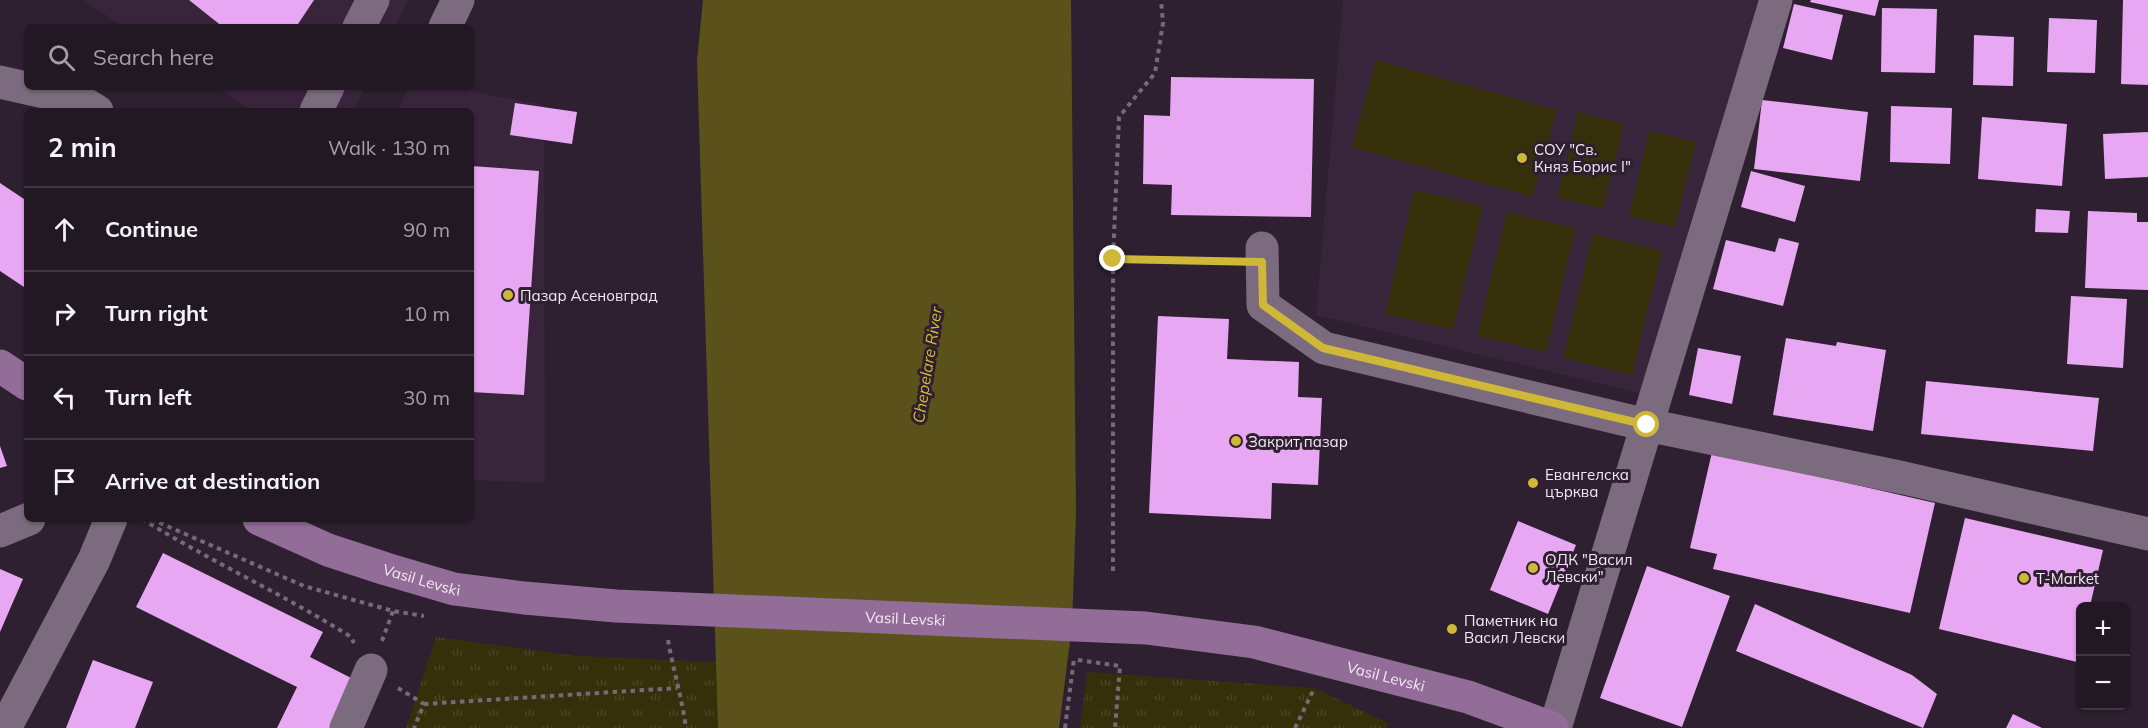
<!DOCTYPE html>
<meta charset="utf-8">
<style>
body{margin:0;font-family:Mulish,sans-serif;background:#2e2531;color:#f1f3f6}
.controls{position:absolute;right:18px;bottom:18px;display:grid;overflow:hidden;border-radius:9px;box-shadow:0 2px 4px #0004}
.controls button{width:54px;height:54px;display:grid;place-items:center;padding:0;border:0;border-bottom:2px solid #3f3741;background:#221824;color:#f1f3f6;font:30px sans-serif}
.stop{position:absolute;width:18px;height:18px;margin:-14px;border:4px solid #cfb837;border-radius:50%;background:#fff}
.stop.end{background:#cfb837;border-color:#fff;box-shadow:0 2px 6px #0008}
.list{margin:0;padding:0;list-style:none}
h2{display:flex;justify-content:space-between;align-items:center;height:78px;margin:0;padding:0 24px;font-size:26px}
h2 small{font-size:20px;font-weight:400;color:#a2a0a6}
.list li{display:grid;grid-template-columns:39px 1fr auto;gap:18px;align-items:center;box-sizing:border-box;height:84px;padding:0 24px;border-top:2px solid #3f3741}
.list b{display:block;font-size:22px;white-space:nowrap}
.list em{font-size:20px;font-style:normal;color:#a2a0a6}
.icon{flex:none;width:33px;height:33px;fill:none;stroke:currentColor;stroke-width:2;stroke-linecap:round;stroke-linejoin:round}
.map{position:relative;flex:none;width:2148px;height:728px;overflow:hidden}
.search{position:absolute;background:#221824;box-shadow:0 2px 4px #0004;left:24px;top:24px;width:450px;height:66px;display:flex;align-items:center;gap:15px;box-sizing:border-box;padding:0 21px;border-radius:9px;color:#a2a0a6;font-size:22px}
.panel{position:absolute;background:#221824;box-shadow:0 2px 4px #0004;left:24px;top:108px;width:450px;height:414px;border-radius:9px}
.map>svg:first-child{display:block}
</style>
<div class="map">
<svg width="2148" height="728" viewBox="0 0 2148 728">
<defs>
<pattern id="grass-tufts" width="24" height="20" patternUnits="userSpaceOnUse" patternTransform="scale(1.5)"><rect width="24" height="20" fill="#36300a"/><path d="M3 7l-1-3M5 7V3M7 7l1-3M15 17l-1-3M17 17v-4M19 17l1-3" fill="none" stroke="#4a4422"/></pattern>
</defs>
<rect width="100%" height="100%" fill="#2e2030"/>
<path fill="#38253b" d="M83 0H408L395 27H124Z
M1343 0H1761L1647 395 1316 315Z
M215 87H365L353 111H252Z
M408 87H446L544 105 545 483 471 480V111H398Z"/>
<path fill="url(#grass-tufts)" d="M436 637 576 656 716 662 718 728H406Z
M1087 672 1314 688 1388 723 1387 728H1080Z"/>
<path fill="#36300a" d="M1376 60 1557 110 1532 197 1352 147Z
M1578 112 1624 124 1603 209 1557 197Z
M1649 131 1696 142 1675 227 1629 216Z
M1414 190 1483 206 1453 330 1385 314Z
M1507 212 1576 228 1546 352 1477 336Z
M1593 234 1662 251 1632 375 1563 358Z"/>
<path fill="#5b511a" d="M703 0H1071L1076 513 1072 625 1059 728H718L697 61Z"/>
<path fill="#e8a7f2" d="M189 0H314L296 27H223Z
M1811 0H1879L1875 16 1810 2Z
M2123 0H2148V85L2121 84Z
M1794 4 1843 15 1832 60 1783 48Z
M1882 8 1937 9 1935 73 1881 72Z
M2049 18 2097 20 2095 73 2047 72Z
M1974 35 2014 37 2013 86 1973 85Z
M1171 77 1314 79 1311 217 1171 215 1172 185 1143 184 1144 115 1170 116Z
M1762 100 1868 112 1860 181 1754 169Z
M515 103 577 112 572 144 510 135Z
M1891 106 1952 108 1950 164 1890 162Z
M1982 117 2067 124 2062 186 1978 179Z
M2148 132V177L2105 179 2103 134Z
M471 166 539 171 524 395 471 392Z
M1751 171 1805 186 1795 222 1741 207Z
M0 183 27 201V289L0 271Z
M2036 209 2070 211 2068 233 2035 232Z
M2088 211 2137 213V222H2148V290L2085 288Z
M1779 238 1799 243 1783 306 1713 289 1726 240 1775 252Z
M2071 296 2127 299 2123 368 2067 364Z
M1158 316 1229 319 1227 359 1299 362 1298 397 1322 398 1318 485 1272 483 1271 519 1149 513Z
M1786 338 1836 346 1837 342 1886 350 1873 431 1773 415Z
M1698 348 1741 356 1732 404 1689 395Z
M1926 381 2099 398 2093 451 1921 434Z
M0 446 7 466 0 468Z
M1712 452 1935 503 1910 613 1713 569 1717 554 1690 548Z
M1965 518 2103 550 2090 606H2080V646L2077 662 1939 629Z
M1518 521 1576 545 1548 614 1490 590Z
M163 553 323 632 310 657 357 681 334 728H277L297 687 136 607Z
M1647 566 1730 596 1682 727 1600 698Z
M0 569 23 579 0 632Z
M1755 604 1912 675 1937 694 1923 728 1736 651Z
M93 660 153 682 135 728H66Z
M2013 714 2042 728H2006Z"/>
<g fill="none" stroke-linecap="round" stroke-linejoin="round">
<path stroke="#766a78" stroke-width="4" stroke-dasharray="4.5 4.5" stroke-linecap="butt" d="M1113 259 1232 262
M142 519C210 561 283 594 351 637L354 643
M151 519 304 586 393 611 424 616
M1113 571V259L1119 117 1155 73 1163 23 1161 0
M668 640C673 669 682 698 686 728
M382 641 393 611
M1078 660 1120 666 1115 728
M398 688 424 704 414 728
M424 704 677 688
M1065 728 1074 659
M1295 728 1313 691"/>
<path stroke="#7c6b7e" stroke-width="33" d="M359 27 373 0
M445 27 458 0
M0 82 79 100 97 111
M316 111 328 87
M1262 248 1263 305 1324 348 1647 425 1904 478 2148 534
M0 531 29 519
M5 728 94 560 111 519
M346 728 371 670
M1555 728 1776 0"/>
<g stroke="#926d97" stroke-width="33">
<path d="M0 366 27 384"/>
<path id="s1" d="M259 519 328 550 386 569 454 589 524 598 616 606 1146 628 1254 642 1468 697 1552 728"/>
</g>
</g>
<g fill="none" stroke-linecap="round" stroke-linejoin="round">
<path stroke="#cfb837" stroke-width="8" d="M1113 259 1262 262 1263 305 1323 348 1647 425"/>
</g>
<g fill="#cfb837" stroke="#2e2030" stroke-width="2">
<circle cx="1522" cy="158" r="6"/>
<circle cx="508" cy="295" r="6"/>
<circle cx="1236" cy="441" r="6"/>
<circle cx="1533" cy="483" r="6"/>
<circle cx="1533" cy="568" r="6"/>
<circle cx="2024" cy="578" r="6"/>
<circle cx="1452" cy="629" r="6"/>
</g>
<g text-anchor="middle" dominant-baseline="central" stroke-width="6" stroke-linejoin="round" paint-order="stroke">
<g font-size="15" fill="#f3e9f4" stroke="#2e2030" text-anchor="start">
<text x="1534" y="149">СОУ "Св.<tspan x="1534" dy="17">Княз Борис I"</tspan></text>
<text x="520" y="295">Пазар Асеновград</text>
<text x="1248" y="441">Закрит пазар</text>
<text x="1545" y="474">Евангелска<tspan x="1545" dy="17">църква</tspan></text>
<text x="1545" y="559">ОДК "Васил<tspan x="1545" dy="17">Левски"</tspan></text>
<text x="2036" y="578">T-Market</text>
<text x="1464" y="620">Паметник на<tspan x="1464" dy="17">Васил Левски</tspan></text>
</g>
<g font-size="15" fill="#f3e9f4" stroke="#2e2030">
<text stroke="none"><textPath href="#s1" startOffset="174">Vasil Levski</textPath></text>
<text stroke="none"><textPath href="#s1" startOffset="660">Vasil Levski</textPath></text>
<text stroke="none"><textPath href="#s1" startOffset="1146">Vasil Levski</textPath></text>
</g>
<g font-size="16" font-style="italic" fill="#d9bf2e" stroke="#2e2030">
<text transform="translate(927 365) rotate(-81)">Chepelare River</text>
</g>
</g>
</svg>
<div class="controls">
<button>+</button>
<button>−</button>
</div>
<div class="stop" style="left:1647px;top:425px"></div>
<div class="stop end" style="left:1113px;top:259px"></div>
<div class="search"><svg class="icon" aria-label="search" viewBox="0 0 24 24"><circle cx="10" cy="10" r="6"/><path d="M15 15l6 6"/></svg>Search here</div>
<section class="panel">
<h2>2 min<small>Walk · 130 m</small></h2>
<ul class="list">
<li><svg class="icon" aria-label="ahead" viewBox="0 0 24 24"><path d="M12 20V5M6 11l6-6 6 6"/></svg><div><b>Continue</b></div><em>90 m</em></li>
<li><svg class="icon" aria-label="right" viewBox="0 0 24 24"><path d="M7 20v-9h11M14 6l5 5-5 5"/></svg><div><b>Turn right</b></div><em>10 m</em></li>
<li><svg class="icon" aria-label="left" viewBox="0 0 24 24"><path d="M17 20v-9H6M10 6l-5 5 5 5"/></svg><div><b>Turn left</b></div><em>30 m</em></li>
<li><svg class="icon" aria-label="arrive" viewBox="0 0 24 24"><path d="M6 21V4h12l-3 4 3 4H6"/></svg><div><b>Arrive at destination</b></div></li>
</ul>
</section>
</div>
